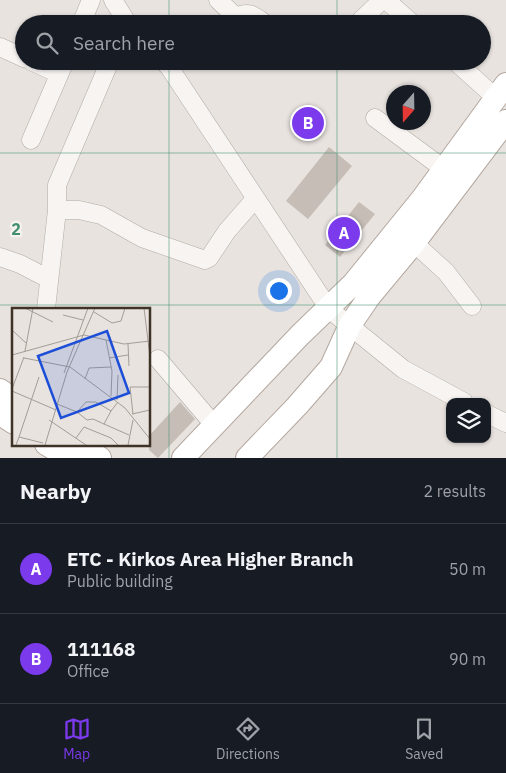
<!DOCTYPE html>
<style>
body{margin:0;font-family:"IBM Plex Sans",sans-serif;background:#20242c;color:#f1f3f6}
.controls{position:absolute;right:15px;bottom:15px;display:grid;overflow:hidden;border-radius:10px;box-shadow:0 1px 4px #0004}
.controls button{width:45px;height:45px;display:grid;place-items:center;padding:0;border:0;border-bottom:1px solid #363941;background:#171b24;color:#f1f3f6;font:25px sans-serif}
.compass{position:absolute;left:386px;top:85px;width:45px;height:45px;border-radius:50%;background:#171b24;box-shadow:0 1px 4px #0004;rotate:200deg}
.you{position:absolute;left:278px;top:290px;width:18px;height:18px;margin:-12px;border:4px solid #fff;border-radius:50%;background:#1a73e8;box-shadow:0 0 0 8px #1a73e833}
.badge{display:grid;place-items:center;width:32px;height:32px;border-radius:50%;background:#7c3aed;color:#fff;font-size:16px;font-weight:700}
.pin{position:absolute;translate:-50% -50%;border:2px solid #fff;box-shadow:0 1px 5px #0006}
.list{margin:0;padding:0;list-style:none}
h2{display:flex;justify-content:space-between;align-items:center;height:65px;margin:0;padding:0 20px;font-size:21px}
h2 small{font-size:16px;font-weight:400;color:#9ea1a6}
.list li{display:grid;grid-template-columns:32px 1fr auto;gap:15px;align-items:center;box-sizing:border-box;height:90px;padding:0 20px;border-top:1px solid #363941}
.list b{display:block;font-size:19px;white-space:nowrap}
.list p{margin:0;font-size:16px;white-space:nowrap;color:#9ea1a6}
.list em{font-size:16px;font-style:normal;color:#9ea1a6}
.icon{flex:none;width:28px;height:28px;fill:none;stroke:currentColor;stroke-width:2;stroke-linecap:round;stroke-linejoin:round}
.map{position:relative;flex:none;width:506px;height:458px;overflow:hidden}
.search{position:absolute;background:#171b24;box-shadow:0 1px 4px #0004;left:15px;right:15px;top:15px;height:55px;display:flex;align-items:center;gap:12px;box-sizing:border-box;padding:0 18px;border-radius:28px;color:#9ea1a6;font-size:19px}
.sheet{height:245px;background:#171b24}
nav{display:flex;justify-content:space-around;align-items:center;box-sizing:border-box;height:70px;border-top:1px solid #363941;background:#171b24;font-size:14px;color:#9ea1a6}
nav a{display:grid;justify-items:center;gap:2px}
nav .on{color:#7c3aed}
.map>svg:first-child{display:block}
</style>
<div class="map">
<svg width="506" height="458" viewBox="0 0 506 458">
<rect width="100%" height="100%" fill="#e8e3df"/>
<path fill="#c5bdb6" d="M329 147 352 166 308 219 286 201Z
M359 202 375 214 340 257 325 245Z
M180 402 195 419 158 458 149 450V436Z"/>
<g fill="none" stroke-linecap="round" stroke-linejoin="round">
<defs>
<path id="minor" d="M113 0 128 24
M218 0 236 17C250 10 254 16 266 24
M386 0 413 24
M81 24 91 0
M357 24 382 0
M0 47 24 58
M31 61 59 74
M163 61 169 67 329 309 403 369 464 402
M455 61 496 98
M375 118 444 169
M31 140 65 61
M57 210H79L101 215 142 238 205 260 209 258 227 231 255 199
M414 243 446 272 472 306
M0 257 20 264 49 279
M46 309 57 210V185L110 61
M158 359 215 426
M487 414 506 423"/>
<path id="major" d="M0 390 14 400
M0 414 14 423
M46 444 69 458
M77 444 100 458
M183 458 300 335 353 284 422 199 506 84
M247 458 297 406 331 367 350 325 369 297 414 243 506 121"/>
</defs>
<use href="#minor" stroke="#b2aba4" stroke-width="19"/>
<use href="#major" stroke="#b4a79f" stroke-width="24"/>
<use href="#minor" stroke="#f7f4f2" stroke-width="18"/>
<use href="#major" stroke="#fff" stroke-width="22"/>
</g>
<path fill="none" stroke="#438f6f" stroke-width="1" stroke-opacity="0.55" d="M169 0V24M337 0V24M169 61V458M337 61V458M0 153H506M0 305H506"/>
<g transform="translate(12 308)">
<rect width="138" height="138" fill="#e8e3df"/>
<path fill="none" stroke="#a49d96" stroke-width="1" d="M13 0 41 14M132 0 138 49M82 4 100 15 109 13 113 0M51 7 71 12M0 22 14 35M94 32 100 63 99 88M116 36 117 58M13 43 21 0M0 47 72 27 112 36 138 33M12 50 58 59 113 100 138 131M97 50 116 47M52 65 76 0M73 71 77 60 99 59M0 81 12 49M0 83 44 102M105 92 106 67M45 96 65 104 74 94H84L99 103 106 94M99 103 92 116 117 127M65 104 75 112 81 111 92 116M120 106 138 102M121 106 118 79H138M37 112 74 137M7 129 27 69M64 130 72 119 99 130 106 137M4 137 7 129 31 135M33 137 55 64 83 0M116 137 121 112"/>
<path fill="#1d4ed8" fill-opacity="0.15" stroke="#1d4ed8" stroke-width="2.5" d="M95 23 117 85 49 110 26 48Z"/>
<rect width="138" height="138" fill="none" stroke="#3f3328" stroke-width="2.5"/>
</g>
<g font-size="16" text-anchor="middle" font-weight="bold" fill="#438f6f" stroke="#f6f2ef" stroke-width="4.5" stroke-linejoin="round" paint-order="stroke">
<text x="16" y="235">2</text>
</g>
</svg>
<div class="controls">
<button><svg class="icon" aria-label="layers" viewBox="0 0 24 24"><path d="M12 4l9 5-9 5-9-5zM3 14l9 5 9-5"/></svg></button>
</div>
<svg class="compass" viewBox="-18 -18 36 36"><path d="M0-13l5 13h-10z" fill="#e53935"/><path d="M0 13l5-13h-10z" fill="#9ea1a6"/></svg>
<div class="you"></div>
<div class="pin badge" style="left:344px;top:233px">A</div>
<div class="pin badge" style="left:308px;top:123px">B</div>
<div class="search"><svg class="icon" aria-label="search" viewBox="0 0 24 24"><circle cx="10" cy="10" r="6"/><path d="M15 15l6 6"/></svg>Search here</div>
</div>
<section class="sheet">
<h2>Nearby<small>2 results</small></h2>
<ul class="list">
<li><span class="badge">A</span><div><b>ETC - Kirkos Area Higher Branch</b><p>Public building</p></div><em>50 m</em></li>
<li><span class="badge">B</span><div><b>111168</b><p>Office</p></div><em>90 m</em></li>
</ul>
</section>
<nav>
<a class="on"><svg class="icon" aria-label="map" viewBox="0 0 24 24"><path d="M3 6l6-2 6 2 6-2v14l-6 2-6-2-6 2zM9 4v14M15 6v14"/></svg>Map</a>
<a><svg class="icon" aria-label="directions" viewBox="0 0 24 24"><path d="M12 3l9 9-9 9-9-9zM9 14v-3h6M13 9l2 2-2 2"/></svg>Directions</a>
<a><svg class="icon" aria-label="saved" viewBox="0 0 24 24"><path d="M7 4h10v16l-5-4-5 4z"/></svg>Saved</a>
</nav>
